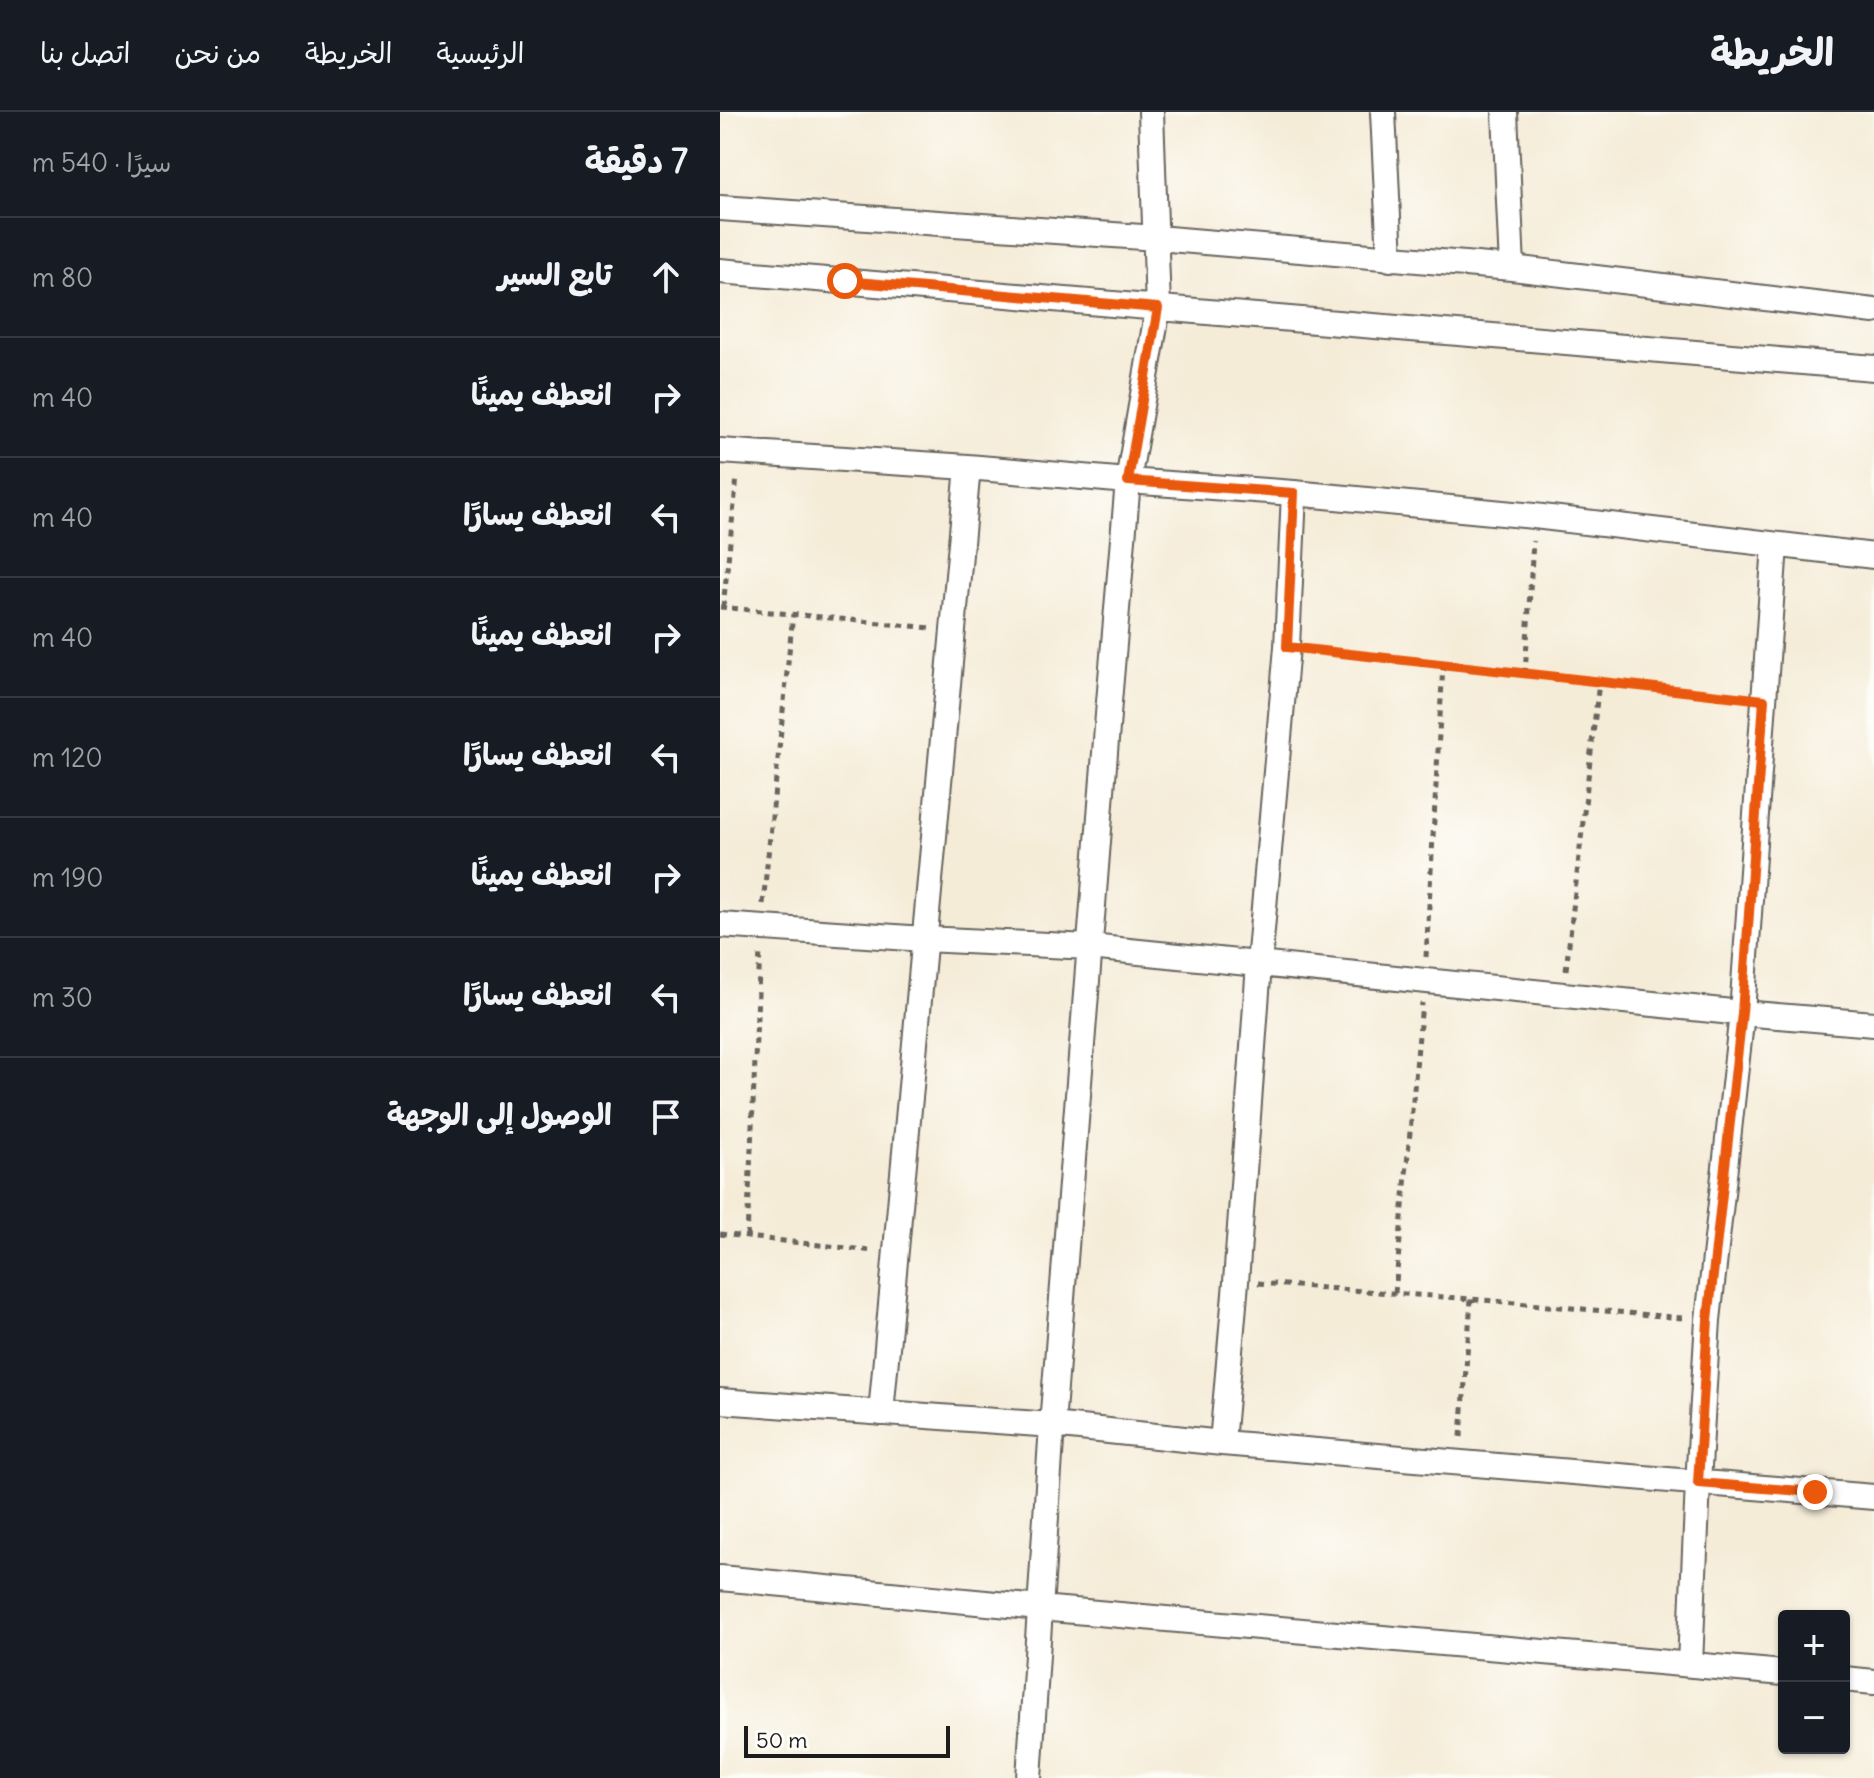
<!DOCTYPE html>
<html lang="ar">
<meta charset="utf-8">
<style>
body{margin:0;font-family:Delius,"Playpen Sans Arabic",sans-serif;background:#242831;color:#f1f3f6;direction:rtl}
.controls{position:absolute;right:24px;bottom:24px;display:grid;overflow:hidden;border-radius:8px;box-shadow:0 2px 6px #0004}
.controls button{width:72px;height:72px;display:grid;place-items:center;padding:0;border:0;border-bottom:2px solid #363941;background:#171b24;color:#f1f3f6;font:40px sans-serif}
.scale{position:absolute;left:24px;bottom:20px;width:206px;box-sizing:border-box;padding-left:8px;border:4px solid #1c1c1c;border-top:0;font-size:22px;line-height:28px;white-space:nowrap;color:#1c1c1c;-webkit-text-stroke:6px #fdfcf7;paint-order:stroke}
.stop{position:absolute;width:24px;height:24px;margin:-18px;border:6px solid #ea580c;border-radius:50%;background:#fff}
.stop.end{background:#ea580c;border-color:#fff;box-shadow:0 2px 8px #0008}
.list{margin:0;padding:0;list-style:none}
h2{display:flex;justify-content:space-between;align-items:center;height:104px;margin:0;padding:0 32px;font-size:34px}
h2 small{font-size:26px;font-weight:400;color:#9ea1a6}
.list li{display:grid;grid-template-columns:52px 1fr auto;gap:24px;align-items:center;box-sizing:border-box;height:120px;padding:0 32px;border-top:2px solid #363941}
.list b{display:block;font-size:30px;white-space:nowrap}
.list em{font-size:26px;font-style:normal;color:#9ea1a6}
.icon{flex:none;width:44px;height:44px;fill:none;stroke:currentColor;stroke-width:2;stroke-linecap:round;stroke-linejoin:round}
.map{position:relative;flex:none;width:1154px;height:1666px;overflow:hidden;direction:ltr}
header{display:flex;align-items:center;gap:48px;box-sizing:border-box;height:112px;padding:0 40px;background:#171b24;border-bottom:2px solid #363941}
header strong{font-size:38px}
nav{display:flex;gap:44px;margin-inline-start:auto;font-size:28px}
main{display:flex}
aside{flex:1;background:#171b24}
.map>svg:first-child{display:block}
</style>
<header>
<strong>الخريطة</strong>
<nav><a>الرئيسية</a><a>الخريطة</a><a>من نحن</a><a>اتصل بنا</a></nav>
</header>
<main>
<div class="map">
<svg width="1154" height="1666" viewBox="0 0 1154 1666">
<rect width="100%" height="100%" fill="#fdfcf7"/>
<filter id="ink" filterUnits="userSpaceOnUse"><feTurbulence type="fractalNoise" baseFrequency=".0125" numOctaves="2"/><feDisplacementMap in="SourceGraphic" scale="16" xChannelSelector="R" yChannelSelector="G"/><feConvolveMatrix kernelMatrix="1 2 1 2 8 2 1 2 1" color-interpolation-filters="sRGB"/></filter>
<filter id="wash" filterUnits="userSpaceOnUse"><feTurbulence type="fractalNoise" baseFrequency=".006" numOctaves="4" result="noise"/><feDisplacementMap in="SourceGraphic" scale="32" xChannelSelector="R" yChannelSelector="G"/><feGaussianBlur stdDeviation="1.8" result="paint"/><feColorMatrix in="noise" values="0 0 0 0 0 0 0 0 0 0 0 0 0 0 0 0 0 1.4 0 .05"/><feComposite in="paint" operator="in"/></filter>
<g filter="url(#wash)">
<rect width="100%" height="100%" fill="#f5ecd8"/>
</g>
<g filter="url(#ink)">
<g fill="none" stroke-linecap="round" stroke-linejoin="round">
<defs>
<path id="street" d="M663 0 670 147
M785 0 792 156
M0 96 437 126 792 156 1154 199
M0 159 1154 256
M0 339 248 355 408 369 574 381 814 404 1154 444
M0 813 204 827 370 835 1022 901 1154 912
M0 1289 332 1313 502 1331 1154 1385
M161 1301 248 355
M502 1331 516 1170 539 852 567 535 574 381
M0 1466 320 1496 1064 1561
M970 1552 978 1371 988 1208 1022 901 1055 433
M1124 1567 1154 1570
M309 1666 332 1313 389 590 408 369 438 196 431 0"/>
</defs>
<use href="#street" stroke="#68655e" stroke-width="28"/>
<path stroke="#68655e" stroke-width="5" stroke-dasharray="6 6" stroke-linecap="butt" d="M0 495 211 516
M3 495 17 365
M592 538 1019 586
M805 562 813 429
M43 792 73 502
M706 845 723 553
M846 858 879 570
M0 1122 154 1139
M27 1125 40 838
M538 1171 751 1187 963 1206
M675 1181 702 891
M741 1325 751 1187"/>
<use href="#street" stroke="#fff" stroke-width="24"/>
</g>
</g>
<g fill="none" stroke-linecap="round" stroke-linejoin="round" filter="url(#ink)">
<path stroke="#ea580c" stroke-width="10" d="M125 169 438 196 408 369 574 381 567 535 1044 588 1022 901 988 1208 978 1371 1095 1380"/>
</g>
</svg>
<div class="controls">
<button>+</button>
<button>−</button>
</div>
<div class="scale">50 m</div>
<div class="stop" style="left:125px;top:169px"></div>
<div class="stop end" style="left:1095px;top:1380px"></div>
</div>
<aside>
<h2>7 دقيقة<small>سيرًا · 540 m</small></h2>
<ul class="list">
<li><svg class="icon" aria-label="ahead" viewBox="0 0 24 24"><path d="M12 20V5M6 11l6-6 6 6"/></svg><div><b>تابع السير</b></div><em>80 m</em></li>
<li><svg class="icon" aria-label="right" viewBox="0 0 24 24"><path d="M7 20v-9h11M14 6l5 5-5 5"/></svg><div><b>انعطف يمينًا</b></div><em>40 m</em></li>
<li><svg class="icon" aria-label="left" viewBox="0 0 24 24"><path d="M17 20v-9H6M10 6l-5 5 5 5"/></svg><div><b>انعطف يسارًا</b></div><em>40 m</em></li>
<li><svg class="icon" aria-label="right" viewBox="0 0 24 24"><path d="M7 20v-9h11M14 6l5 5-5 5"/></svg><div><b>انعطف يمينًا</b></div><em>40 m</em></li>
<li><svg class="icon" aria-label="left" viewBox="0 0 24 24"><path d="M17 20v-9H6M10 6l-5 5 5 5"/></svg><div><b>انعطف يسارًا</b></div><em>120 m</em></li>
<li><svg class="icon" aria-label="right" viewBox="0 0 24 24"><path d="M7 20v-9h11M14 6l5 5-5 5"/></svg><div><b>انعطف يمينًا</b></div><em>190 m</em></li>
<li><svg class="icon" aria-label="left" viewBox="0 0 24 24"><path d="M17 20v-9H6M10 6l-5 5 5 5"/></svg><div><b>انعطف يسارًا</b></div><em>30 m</em></li>
<li><svg class="icon" aria-label="arrive" viewBox="0 0 24 24"><path d="M6 21V4h12l-3 4 3 4H6"/></svg><div><b>الوصول إلى الوجهة</b></div></li>
</ul>
</aside>
</main>
